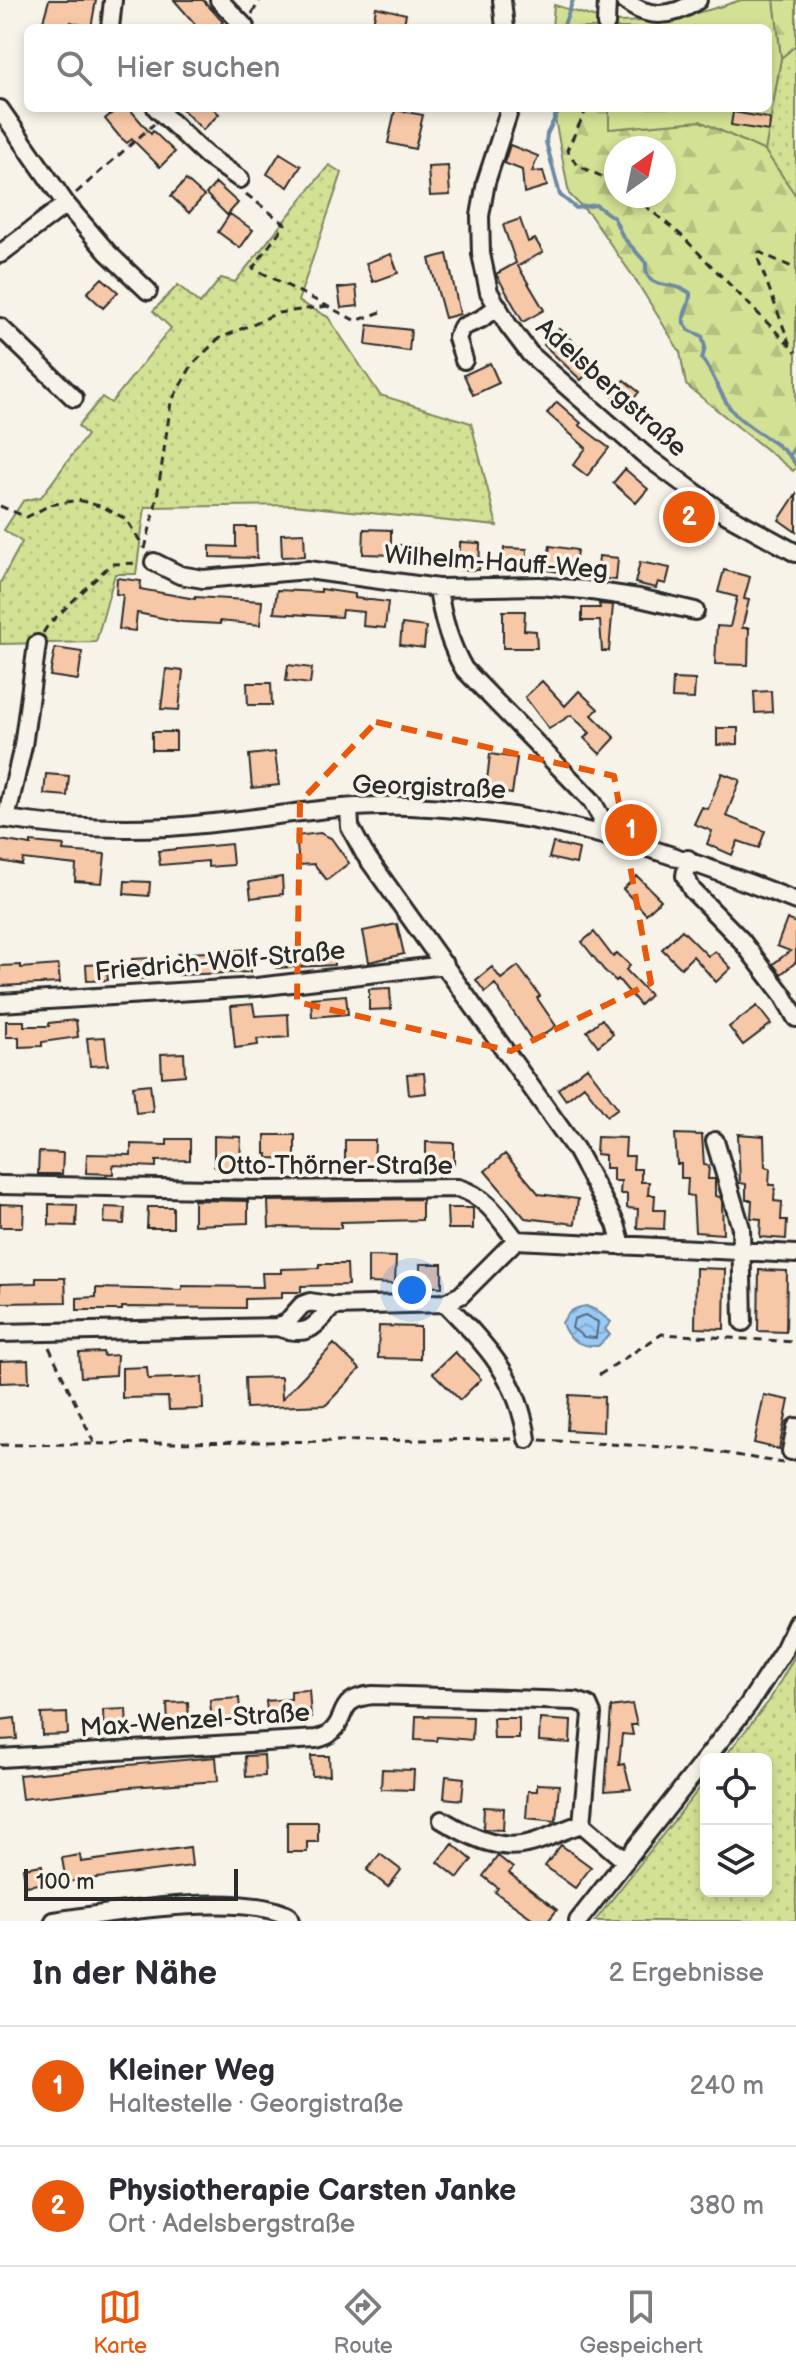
<!DOCTYPE html>
<html lang="de">
<meta charset="utf-8">
<style>
body{margin:0;font-family:"Balsamiq Sans",sans-serif;background:#f2f2f3;color:#2b2b33}
.controls{position:absolute;right:24px;bottom:24px;display:grid;overflow:hidden;border-radius:12px;box-shadow:0 4px 12px #0003}
.controls button{width:72px;height:72px;display:grid;place-items:center;padding:0;border:0;border-bottom:2px solid #e1e1e2;background:#fff;color:#2b2b33;font:40px sans-serif}
.compass{position:absolute;left:604px;top:136px;width:72px;height:72px;border-radius:50%;background:#fff;box-shadow:0 4px 12px #0003;rotate:33deg}
.scale{position:absolute;left:24px;bottom:20px;width:214px;box-sizing:border-box;padding-left:8px;border:4px solid #2b2b2b;border-top:0;font-size:22px;line-height:28px;white-space:nowrap;color:#2b2b2b;-webkit-text-stroke:6px #f7f3e8;paint-order:stroke}
.you{position:absolute;left:412px;top:1290px;width:28px;height:28px;margin:-20px;border:6px solid #fff;border-radius:50%;background:#1a73e8;box-shadow:0 0 0 12px #1a73e833}
.badge{display:grid;place-items:center;width:52px;height:52px;border-radius:50%;background:#ea580c;color:#fff;font-size:26px;font-weight:700}
.pin{position:absolute;translate:-50% -50%;border:4px solid #fff;box-shadow:0 2px 8px #0006}
.list{margin:0;padding:0;list-style:none}
h2{display:flex;justify-content:space-between;align-items:center;height:104px;margin:0;padding:0 32px;font-size:34px}
h2 small{font-size:26px;font-weight:400;color:#7c7c81}
.list li{display:grid;grid-template-columns:52px 1fr auto;gap:24px;align-items:center;box-sizing:border-box;height:120px;padding:0 32px;border-top:2px solid #e1e1e2}
.list b{display:block;font-size:30px;white-space:nowrap}
.list p{margin:0;font-size:26px;white-space:nowrap;color:#7c7c81}
.list em{font-size:26px;font-style:normal;color:#7c7c81}
.icon{flex:none;width:44px;height:44px;fill:none;stroke:currentColor;stroke-width:2;stroke-linecap:round;stroke-linejoin:round}
.map{position:relative;flex:none;width:796px;height:1921px;overflow:hidden}
.search{position:absolute;background:#fff;box-shadow:0 4px 12px #0003;left:24px;right:24px;top:24px;height:88px;display:flex;align-items:center;gap:20px;box-sizing:border-box;padding:0 28px;border-radius:12px;color:#7c7c81;font-size:30px}
.sheet{height:344px;background:#fff}
nav{display:flex;justify-content:space-around;align-items:center;box-sizing:border-box;height:112px;border-top:2px solid #e1e1e2;background:#fff;font-size:22px;color:#7c7c81}
nav a{display:grid;justify-items:center;gap:4px}
nav .on{color:#ea580c}
.map>svg:first-child{display:block}
</style>
<div class="map">
<svg width="796" height="1921" viewBox="0 0 796 1921">
<defs>
<pattern id="grass-dots" width="8" height="8" patternUnits="userSpaceOnUse" patternTransform="scale(2)"><rect width="8" height="8" fill="#d3e194"/><path d="M2 2h.1M6 6h.1" fill="none" stroke="#b5c180" stroke-width="1.8" stroke-linecap="round"/></pattern>
<pattern id="forest-firs" width="22" height="20" patternUnits="userSpaceOnUse" patternTransform="scale(2)"><rect width="22" height="20" fill="#d3e194"/><path d="M5 1l3.5 6h-7zM16 11l3.5 6h-7z" fill="#b5c180"/></pattern>
<pattern id="water-waves" width="16" height="10" patternUnits="userSpaceOnUse" patternTransform="scale(2)"><rect width="16" height="10" fill="#99c9f5"/><path d="M0 5q4-4 8 0t8 0" fill="none" stroke="#84add2"/></pattern>
</defs>
<rect width="100%" height="100%" fill="#f7f3e8"/>
<filter id="ink" filterUnits="userSpaceOnUse"><feTurbulence type="fractalNoise" baseFrequency=".0125" numOctaves="2"/><feDisplacementMap in="SourceGraphic" scale="16" xChannelSelector="R" yChannelSelector="G"/><feConvolveMatrix kernelMatrix="1 2 1 2 8 2 1 2 1" color-interpolation-filters="sRGB"/></filter>
<g filter="url(#ink)">
<path fill="url(#grass-dots)" stroke="#7f8660" stroke-width="2" d="M796 45V196L765 151 781 58Z
M329 165 342 173 298 301 328 317 380 395 471 423 497 526 293 505 145 507 136 574H115L96 642 0 644V583L22 542 4 530 23 501 41 497 87 435 78 426 102 397 111 403 171 328 153 311 178 285 200 304 221 278 235 282Z
M796 1654V1921H595L706 1780V1891H766V1759H723L769 1701Z"/>
<path fill="url(#forest-firs)" stroke="#7f8660" stroke-width="2" fill-rule="evenodd" d="M774 0H796V45L781 58Z
M554 5 610 22V28H552Z
M553 108H609L610 129 700 121 765 151 796 196V468L793 471 686 385 680 352 637 282 590 215 569 194ZM616 148H664V196H616Z"/>
<path fill="#d3e194" stroke="#7f8660" stroke-width="2" d="M741 0H774L781 58 765 151 700 121 609 129V108H768V28H610V22C660 22 694 16 741 0Z"/>
<path fill="url(#water-waves)" stroke="#6d8aa4" stroke-width="2" d="M586 1306 596 1310 611 1322 605 1329 610 1335 598 1346C581 1347 567 1340 562 1323 568 1312 573 1308 586 1306Z"/>
<g fill="none" stroke-linecap="round" stroke-linejoin="round">
<path stroke="#576a7c" stroke-width="2" d="M585 1315 598 1322 596 1338 584 1337 572 1328 574 1319Z"/>
<path stroke="#6d8aa4" stroke-width="4" d="M563 28 573 0
M560 108 547 134 546 142 560 195 576 208 596 205 614 218 623 237 646 263C644 293 672 279 690 293 691 305 682 312 684 323L689 330 702 336 705 347 702 359C716 376 720 398 734 413 753 433 782 442 796 465
M790 455 796 445"/>
</g>
<path fill="#f7c8a7" stroke="#2b2b2b" stroke-width="2" d="M49 0H96L91 28 71 22 69 28H41Z
M174 0H203L223 22 217 28H195V24Z
M376 7 406 14 403 28H384L373 25Z
M118 108H129L151 134 153 131 175 152 160 167 132 139 127 143 119 136 105 119Z
M181 108H213L219 114 203 130Z
M395 110 423 115 415 149 388 143Z
M733 112 767 118 770 120 769 131 731 125Z
M510 145 538 156 532 172 543 171 547 186 524 193 522 170 504 163Z
M280 153 301 166 288 187 267 174Z
M448 166 450 195 430 196 428 167Z
M186 180 204 196 189 213 171 196Z
M216 183 238 203 227 215 206 194Z
M230 214 253 230 240 248 218 232Z
M520 219 528 242 535 239 543 252 518 266 544 310 523 322 496 274 516 263 503 225Z
M391 254 398 273 373 282 366 263Z
M447 254 460 314 445 318 429 259Z
M102 278 118 292 103 308 87 293Z
M356 286 358 306 341 308 338 288Z
M368 325 411 330 409 351 366 345Z
M559 329 597 363 581 380 544 345Z
M490 363 499 383 473 395 464 375Z
M624 380 639 392 627 407 612 395Z
M557 402 581 423 579 425 609 448 587 476 573 465 586 448 547 413Z
M625 469 648 489 636 503 613 483Z
M796 494V532L779 520Z
M682 502 706 518 696 532 673 516Z
M236 527H256L257 558 210 557V546L236 547Z
M364 529 391 530V545H417V561H397V555L363 554Z
M304 533 305 556 282 557 281 534Z
M460 542 480 543 479 570H460Z
M550 546 577 550 574 574 546 570Z
M504 548 527 549 526 570 503 569Z
M599 556 618 558 616 580 597 578Z
M640 562 670 568 666 584 658 582 656 588 635 583Z
M724 570 750 577 744 599 749 600 742 628H749L748 665 715 664 717 626 730 627 737 597 718 592Z
M117 578 141 581 140 589 195 599V597L262 601 260 625 220 621V624L182 622 137 613 135 631 119 629 123 595 116 594Z
M321 589 355 594V598L388 602 385 628 363 626 364 612 342 610 341 617 274 613 277 590 321 592Z
M599 604 613 605 609 651H602L600 621H582V608H600Z
M503 611H525L524 630 536 631 537 648H503Z
M402 624 426 627 424 648 400 645Z
M55 648 82 652 78 680 50 676Z
M288 665 312 668 310 684 286 681Z
M166 669 183 671 179 710 161 709Z
M673 679 695 680 694 699 672 698Z
M542 681 565 706 579 691 598 709 592 715 615 738 600 754 584 738 590 733 571 715 549 729 547 726 525 697Z
M247 683H271L272 705H248Z
M771 691 772 712 755 713 754 692Z
M717 728H738V744L717 745Z
M152 732H176V750H152Z
M275 752 279 785 252 788 249 755Z
M490 754 517 758 512 794 486 790Z
M722 773 740 780 726 816 765 831 759 848 738 841 732 855 707 844 712 831 694 824 702 807 708 809Z
M46 774 69 776 67 796 44 794Z
M320 833 331 838 349 863 327 880 314 864 299 865 296 836Z
M0 840 31 845V842L64 845 63 851 105 854 102 883 75 881 76 865 23 859 22 865 0 861Z
M553 843 579 849 576 864 549 858Z
M231 844 233 865 208 867V861L160 865 158 851Z
M637 876 661 900 646 914 623 889Z
M282 877 283 894 251 898 249 882Z
M125 881 150 882 149 896 124 894Z
M787 919 796 923V962L781 974 773 964 790 951 777 946Z
M397 924 404 954 369 962 363 931Z
M682 930 708 956 715 951 731 968 716 982 693 956 681 968 662 949Z
M594 932 613 957 617 953 630 965 626 970 650 995 640 1005 618 979 616 981 604 970 582 942Z
M249 949 250 972 179 975 178 954Z
M292 951 293 953 333 951 334 965 276 968 275 952Z
M153 958 154 978 134 979 132 959Z
M106 964 108 980 87 981 86 965Z
M21 965V968L58 965 60 983 0 986V966Z
M518 966 540 996 537 998 556 1026 533 1042 495 984 485 992 476 980 492 967 501 979Z
M390 988 391 1009 369 1010V989Z
M346 995 348 1014 312 1017 311 998Z
M253 1004 255 1016 288 1014 289 1037 257 1039 258 1045 235 1048 231 1006Z
M757 1006 771 1024 743 1045 729 1027Z
M602 1019 613 1034 598 1046 587 1031Z
M76 1020 78 1037 42 1042V1046L19 1047V1037H6V1021H24V1026H49V1023Z
M105 1037 108 1065 90 1066 87 1038Z
M184 1053 185 1075 162 1077 161 1054Z
M587 1067 618 1108 607 1116 584 1086 566 1100 558 1089Z
M424 1073 426 1093 409 1095 407 1074Z
M150 1084 153 1111 136 1113 133 1086Z
M675 1134 702 1135 704 1165 709 1166 708 1179H715V1196L720 1197 722 1201 723 1234 695 1232 693 1196 687 1195 688 1178H681V1164H677Z
M738 1134 764 1136 765 1167 770 1168 769 1185H775L774 1201 782 1202 781 1220H787L786 1239 760 1237 761 1219 751 1218 752 1200H746V1184L740 1183Z
M265 1135H295V1159L267 1158V1154H265Z
M214 1136 241 1137 240 1168 214 1167Z
M597 1137 626 1138 625 1156H634L633 1169H641V1182H649L648 1195H655L654 1210H665L664 1229 637 1228 638 1209 627 1208V1194H620L621 1181H613V1168H605V1155L596 1154Z
M167 1139H190V1160L156 1161V1167L113 1165V1174L86 1173 87 1154 131 1155V1144L167 1145Z
M345 1140H375L374 1167 345 1166Z
M426 1142 454 1143V1164H426Z
M39 1152 63 1153 62 1174H38Z
M505 1154 539 1194 578 1199 575 1224 525 1218 485 1171Z
M422 1199V1220L341 1222V1228L269 1227 268 1201Z
M194 1200 248 1201V1223L194 1225Z
M0 1204 24 1205 23 1227H0Z
M49 1204 77 1205 76 1226 49 1225Z
M105 1207 125 1208 124 1224 104 1223Z
M148 1207H173V1228H147Z
M447 1208H473V1229H448Z
M368 1256 396 1257 395 1284 368 1283Z
M319 1264H347L348 1285 301 1286V1292H282V1298L245 1299V1308L122 1307V1310H77V1298L96 1297V1288L182 1290V1286L263 1287 262 1273H281V1269L319 1268Z
M420 1264H442V1287L420 1286Z
M696 1268 725 1269 724 1329 695 1328Z
M759 1270 787 1271 786 1332 758 1331Z
M36 1278H65L66 1302 0 1303V1284L36 1283Z
M379 1326 420 1327V1359L378 1358Z
M334 1344 360 1369 326 1405 246 1408 245 1378 281 1377 282 1399Z
M103 1352 104 1356 117 1355 116 1375 81 1377 79 1353Z
M455 1352 481 1379 460 1400 433 1373Z
M28 1360 29 1382 0 1383V1361Z
M147 1367 148 1379 202 1377 203 1409 169 1410 168 1397 122 1398V1368Z
M569 1395 604 1397 603 1432 567 1430Z
M764 1395 789 1400 779 1449 754 1443Z
M309 1690 311 1717 268 1721 266 1701 291 1699V1691Z
M239 1698 241 1722 212 1724 210 1700Z
M188 1702 189 1726 168 1727 167 1703Z
M632 1704 637 1725H631L633 1735 622 1734 619 1765 624 1764 631 1789 605 1791 611 1707Z
M126 1709 127 1730 104 1731 103 1710Z
M67 1713 68 1734 42 1735 41 1714Z
M416 1716 473 1717 472 1740 437 1737 436 1741 415 1740Z
M15 1718 17 1739 0 1740V1720Z
M493 1718H519V1739H494Z
M540 1719 571 1721 570 1743 539 1741Z
M264 1755 265 1776 246 1777 245 1756Z
M311 1756H329L330 1775 312 1776Z
M216 1757 218 1781 130 1787 22 1799 19 1775Z
M382 1769 414 1770 413 1790 381 1789Z
M446 1776 464 1778 462 1800 444 1798Z
M537 1784 559 1785 556 1821 526 1818 528 1791H537Z
M484 1807 504 1808 503 1830 483 1829Z
M287 1822H318V1842H307V1852H287Z
M453 1844 472 1860 458 1878 438 1862Z
M561 1845 591 1867 575 1888 545 1866Z
M190 1847 192 1866 66 1882 62 1858 80 1855 81 1862Z
M380 1854 401 1870 388 1887 367 1870Z
M498 1856 513 1868 509 1873 557 1910 548 1921H536L495 1892 498 1888 483 1876Z
M42 1865 44 1883 26 1886 23 1868Z"/>
<g fill="none" stroke-linecap="round" stroke-linejoin="round">
<defs>
<path id="minor" d="M219 0 245 27
M502 0 505 28
M624 0C648 20 674 17 698 0
M606 24 607 0
M110 28 113 0
M156 108 206 155 240 179
M510 108 486 182 480 216 481 254 489 292 508 325 530 354 646 456 720 511 796 553
M0 109 66 204 108 253 148 291
M0 254 66 204
M0 327 74 398
M464 360 457 338 462 327 481 319 498 306
M154 562 180 575 203 579 308 570 438 588 540 586 585 590 639 598 695 611
M438 588C442 618 449 643 464 669L592 801 602 819 600 832
M349 808 350 827 364 853 576 1150 616 1224 622 1246
M0 818C56 827 112 830 169 827 250 822 329 803 410 806 553 811 665 850 796 901
M6 819 23 746 37 644
M688 859 685 876 692 890 741 940 783 995 796 1018
M0 1003 257 987 445 965
M715 1141 741 1228 743 1322
M0 1185 268 1190 458 1188C486 1196 499 1218 516 1240L796 1254
M445 1303C486 1345 519 1379 527 1439
M277 1327 286 1323 302 1305 310 1302 333 1306 445 1303 461 1295 516 1240
M0 1333 277 1327C309 1337 312 1329 333 1306
M791 1451 796 1427
M0 1758 316 1739C320 1738 325 1737 329 1734 350 1718 334 1699 373 1695L576 1701 588 1705 592 1714 582 1824 624 1860
M442 1820C467 1835 497 1851 527 1844 546 1840 563 1829 582 1824
M54 1921C109 1913 241 1891 288 1916L290 1921
M578 1921 748 1705 784 1650 796 1624"/>
</defs>
<use href="#minor" stroke="#2b2b2b" stroke-width="22"/>
<path stroke="#2b2b2b" stroke-width="3" stroke-dasharray="8 6" stroke-linecap="butt" d="M252 14 260 0
M587 108 567 150 577 165 616 183
M76 193 154 124
M246 194 285 224 253 268 356 321 381 312
M633 196 681 235 796 352
M790 345 757 256 759 252 796 269
M0 506 27 517 50 505 78 500 103 507 126 519 145 549
M145 549 157 498 171 402 192 365 218 339 278 313 328 306
M43 633 48 625 111 564 138 563
M49 1347 94 1443
M599 1375 662 1334 796 1342
M540 1440 699 1449 783 1463
M0 1445 512 1439"/>
<use href="#minor" stroke="#f7f3e8" stroke-width="16"/>
</g>
</g>
<path fill="none" stroke="#e8590c" stroke-width="6" stroke-dasharray="16 10" stroke-linejoin="round" d="M376 722 614 776 651 983 511 1051 297 1002 300 802Z"/>
<g text-anchor="middle" dominant-baseline="central" stroke-width="7" stroke-linejoin="round" paint-order="stroke">
<g font-size="26" fill="#2b2b2b" stroke="#f7f3e8">
<text transform="translate(611 388) rotate(42)">Adelsbergstraße</text>
<text transform="translate(496 563) rotate(4)">Wilhelm-Hauff-Weg</text>
<text transform="translate(429 788) rotate(2)">Georgistraße</text>
<text transform="translate(220 962) rotate(-5)">Friedrich-Wolf-Straße</text>
<text x="335" y="1166">Otto-Thörner-Straße</text>
<text transform="translate(195 1721) rotate(-4)">Max-Wenzel-Straße</text>
</g>
</g>
</svg>
<div class="controls">
<button><svg class="icon" aria-label="locate" viewBox="0 0 24 24"><circle cx="12" cy="12" r="6"/><path d="M12 2v4M12 18v4M2 12h4M18 12h4"/></svg></button>
<button><svg class="icon" aria-label="layers" viewBox="0 0 24 24"><path d="M12 4l9 5-9 5-9-5zM3 14l9 5 9-5"/></svg></button>
</div>
<svg class="compass" viewBox="-18 -18 36 36"><path d="M0-13l5 13h-10z" fill="#e53935"/><path d="M0 13l5-13h-10z" fill="#7c7c81"/></svg>
<div class="scale">100 m</div>
<div class="you"></div>
<div class="pin badge" style="left:631px;top:830px">1</div>
<div class="pin badge" style="left:689px;top:517px">2</div>
<div class="search"><svg class="icon" aria-label="search" viewBox="0 0 24 24"><circle cx="10" cy="10" r="6"/><path d="M15 15l6 6"/></svg>Hier suchen</div>
</div>
<section class="sheet">
<h2>In der Nähe<small>2 Ergebnisse</small></h2>
<ul class="list">
<li><span class="badge">1</span><div><b>Kleiner Weg</b><p>Haltestelle · Georgistraße</p></div><em>240 m</em></li>
<li><span class="badge">2</span><div><b>Physiotherapie Carsten Janke</b><p>Ort · Adelsbergstraße</p></div><em>380 m</em></li>
</ul>
</section>
<nav>
<a class="on"><svg class="icon" aria-label="map" viewBox="0 0 24 24"><path d="M3 6l6-2 6 2 6-2v14l-6 2-6-2-6 2zM9 4v14M15 6v14"/></svg>Karte</a>
<a><svg class="icon" aria-label="directions" viewBox="0 0 24 24"><path d="M12 3l9 9-9 9-9-9zM9 14v-3h6M13 9l2 2-2 2"/></svg>Route</a>
<a><svg class="icon" aria-label="saved" viewBox="0 0 24 24"><path d="M7 4h10v16l-5-4-5 4z"/></svg>Gespeichert</a>
</nav>
